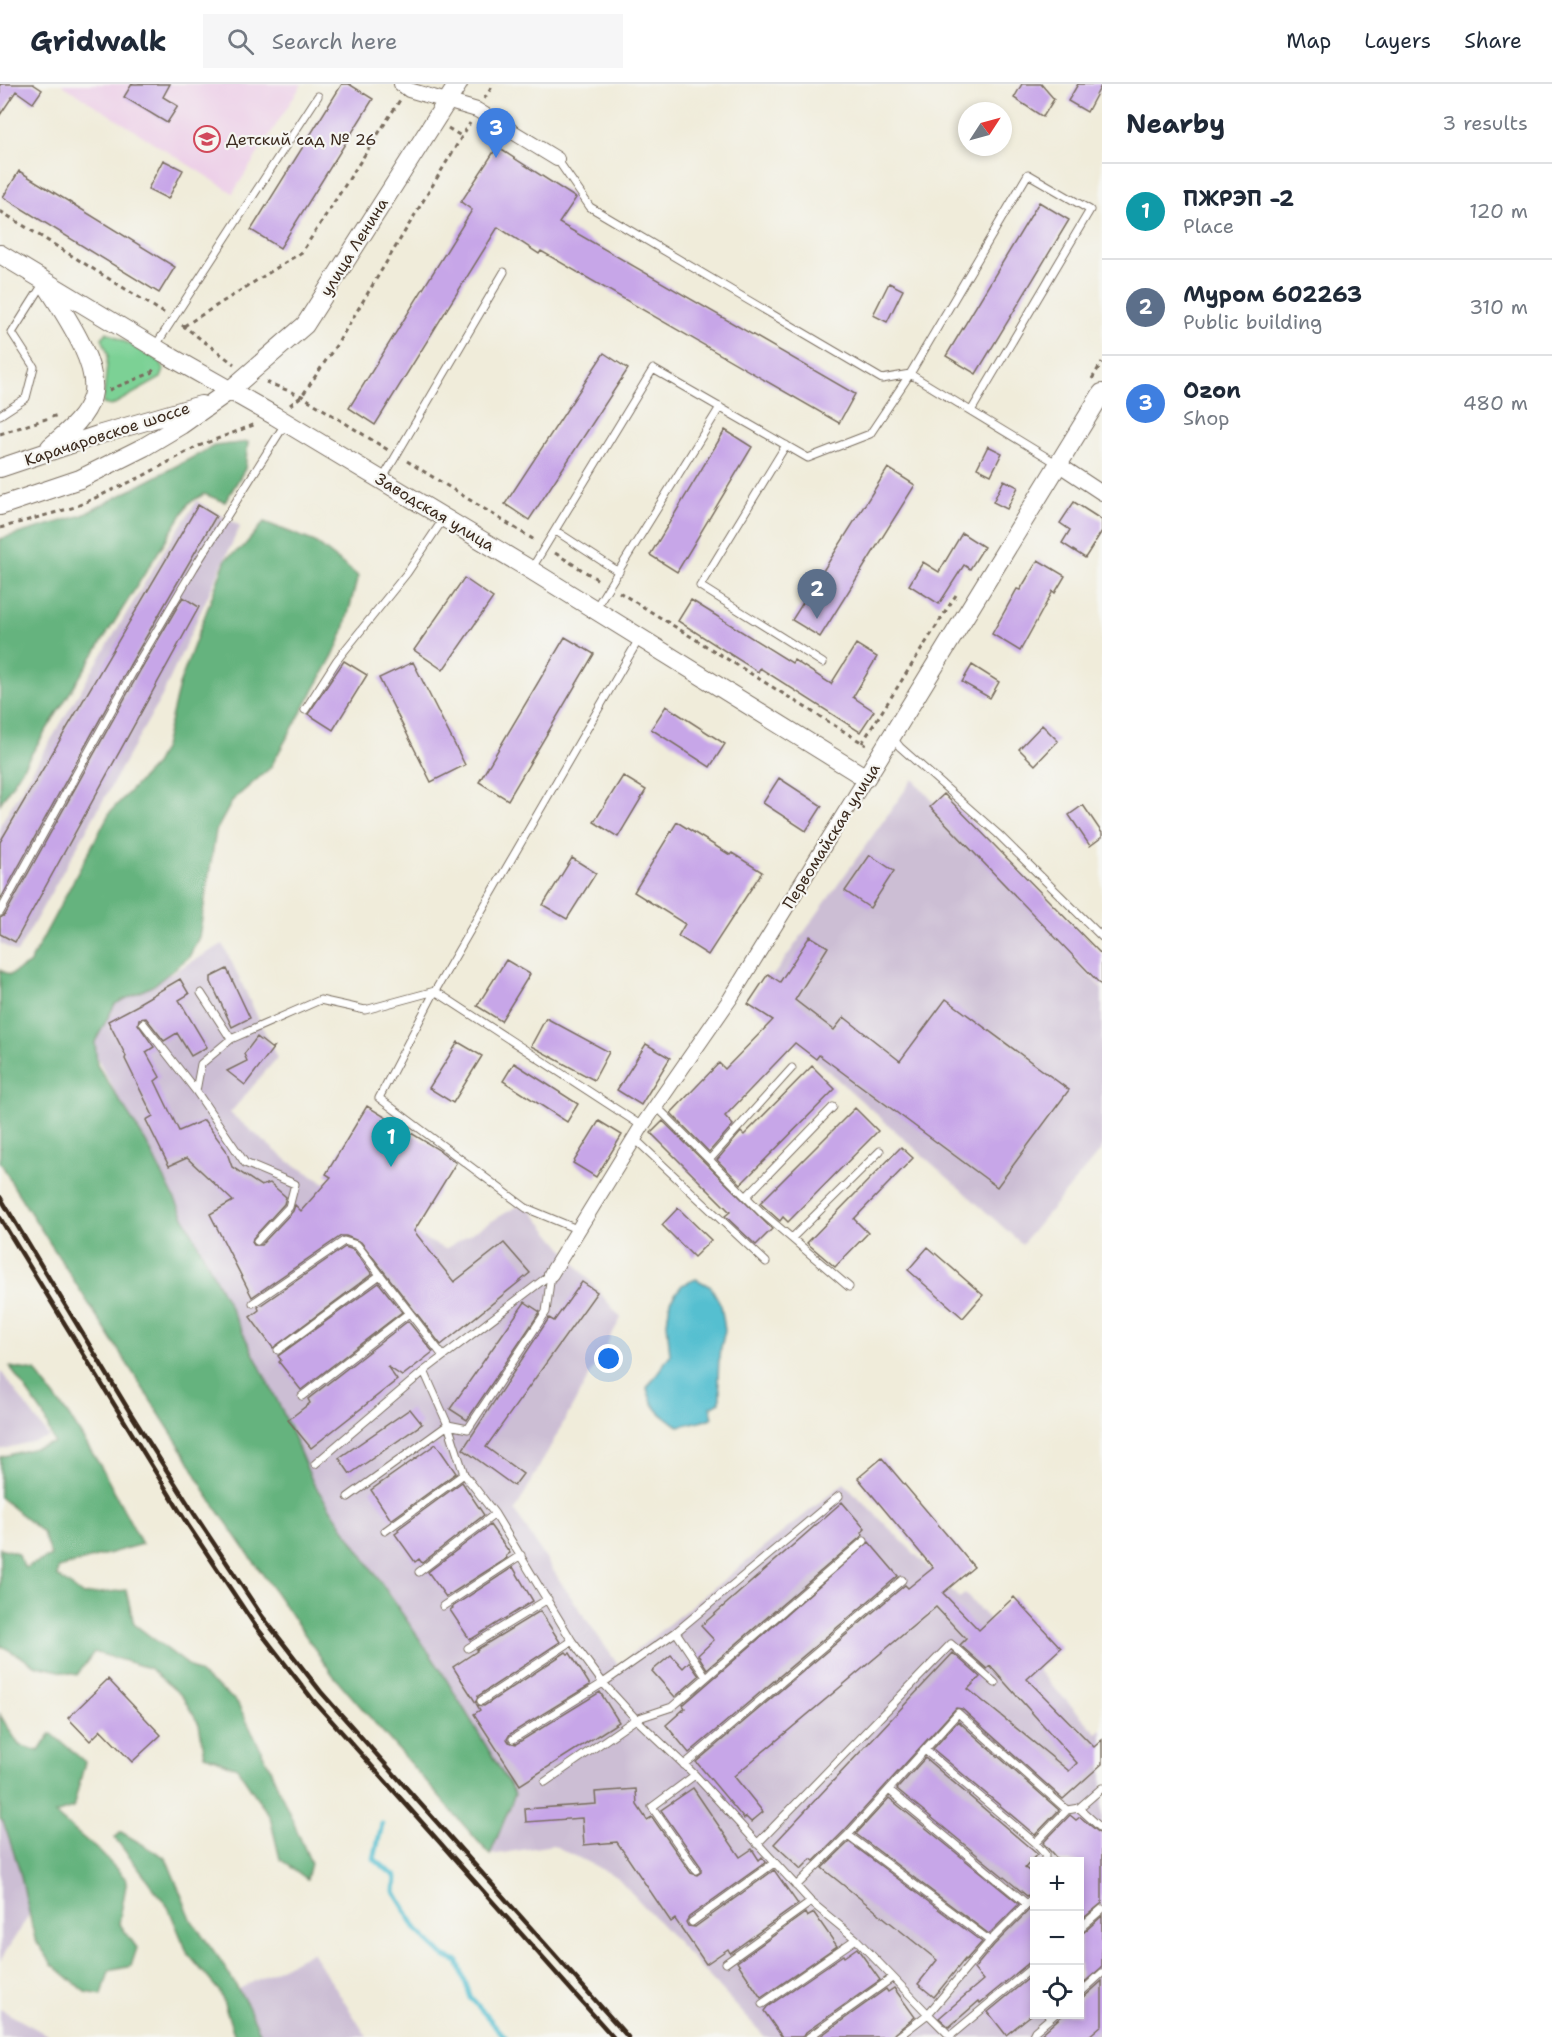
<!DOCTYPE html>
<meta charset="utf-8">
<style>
body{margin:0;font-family:"Shantell Sans",sans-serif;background:#f6f6f7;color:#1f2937}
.controls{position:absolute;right:18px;bottom:18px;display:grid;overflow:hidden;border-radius:0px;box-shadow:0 3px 9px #0003}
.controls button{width:54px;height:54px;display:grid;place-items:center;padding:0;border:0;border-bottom:2px solid #e0e1e3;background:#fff;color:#1f2937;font:30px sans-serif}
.compass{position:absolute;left:958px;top:18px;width:54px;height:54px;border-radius:50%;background:#fff;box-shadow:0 3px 9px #0003;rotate:54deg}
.you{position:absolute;left:609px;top:1275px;width:21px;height:21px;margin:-15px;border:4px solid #fff;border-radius:50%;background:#1a73e8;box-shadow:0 0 0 9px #1a73e833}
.badge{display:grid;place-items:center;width:39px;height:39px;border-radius:50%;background:#111827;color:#fff;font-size:20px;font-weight:700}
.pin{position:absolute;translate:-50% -50px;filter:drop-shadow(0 2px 3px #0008)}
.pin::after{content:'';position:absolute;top:32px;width:21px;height:18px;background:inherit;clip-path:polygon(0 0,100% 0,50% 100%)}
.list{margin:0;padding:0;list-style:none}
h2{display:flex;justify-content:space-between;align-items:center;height:78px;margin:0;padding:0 24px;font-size:26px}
h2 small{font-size:20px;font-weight:400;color:#747a83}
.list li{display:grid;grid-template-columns:39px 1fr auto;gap:18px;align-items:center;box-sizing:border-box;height:96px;padding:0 24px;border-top:2px solid #e0e1e3}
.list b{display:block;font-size:22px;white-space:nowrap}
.list p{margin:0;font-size:20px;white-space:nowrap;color:#747a83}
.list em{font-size:20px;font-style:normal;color:#747a83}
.icon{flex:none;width:33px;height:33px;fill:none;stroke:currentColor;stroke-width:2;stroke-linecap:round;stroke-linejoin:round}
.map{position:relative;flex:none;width:1102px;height:1953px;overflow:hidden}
header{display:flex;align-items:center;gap:36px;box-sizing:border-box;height:84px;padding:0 30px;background:#fff;border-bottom:2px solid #e0e1e3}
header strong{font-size:28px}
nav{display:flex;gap:33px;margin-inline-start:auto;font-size:21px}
.search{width:420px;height:54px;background:#f6f6f7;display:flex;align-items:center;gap:15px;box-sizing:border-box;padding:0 21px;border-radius:0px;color:#747a83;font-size:22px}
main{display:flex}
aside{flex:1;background:#fff}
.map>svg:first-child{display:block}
</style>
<header>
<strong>Gridwalk</strong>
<div class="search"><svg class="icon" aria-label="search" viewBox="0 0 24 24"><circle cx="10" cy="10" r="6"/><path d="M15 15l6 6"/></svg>Search here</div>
<nav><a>Map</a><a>Layers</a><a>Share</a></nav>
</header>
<main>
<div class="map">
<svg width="1102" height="1953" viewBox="0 0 1102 1953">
<rect width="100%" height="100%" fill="#f6f6f2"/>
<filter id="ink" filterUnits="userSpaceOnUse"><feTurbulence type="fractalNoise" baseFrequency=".0167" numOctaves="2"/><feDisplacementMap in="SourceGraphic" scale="12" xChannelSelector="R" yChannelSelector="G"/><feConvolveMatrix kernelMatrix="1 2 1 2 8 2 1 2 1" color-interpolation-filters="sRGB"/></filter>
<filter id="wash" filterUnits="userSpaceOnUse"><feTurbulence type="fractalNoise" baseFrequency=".008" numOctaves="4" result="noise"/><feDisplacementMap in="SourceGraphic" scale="24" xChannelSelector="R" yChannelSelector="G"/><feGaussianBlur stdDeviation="1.35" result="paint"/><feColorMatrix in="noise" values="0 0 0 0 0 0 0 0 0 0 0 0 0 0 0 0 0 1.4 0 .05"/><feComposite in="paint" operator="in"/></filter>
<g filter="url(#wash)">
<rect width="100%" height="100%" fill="#f0ecda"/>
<path fill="#edd0e8" d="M61 0H302L233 109Z"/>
<path fill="#ccbed4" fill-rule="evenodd" d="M197 417 240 442 162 612 17 869 0 859V741L162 470Z
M913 695 1102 905V1065L1022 1160 753 920Z
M223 860 277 974 230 1029 288 1077 398 1142 445 1165 524 1118 621 1234 515 1427 562 1500 618 1581 844 1399 959 1514 965 1510 1097 1649 1102 1645V1953H765L617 1793 553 1761 490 1771 515 1710 440 1585 313 1399 270 1303 80 941ZM1034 1778H1080V1930H1034Z
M0 1286 49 1353 0 1366Z
M0 1708 76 1756 0 1877Z
M312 1868 367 1953H243L221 1914Z
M0 1925 51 1953H0Z"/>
<path fill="#7cd195" stroke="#5c7e5a" stroke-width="1.5" d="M107 248 160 277 164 286 161 294 111 322 103 320 108 270 102 254Z"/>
<path fill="#65b37e" stroke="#506e4e" stroke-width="1.5" d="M248 358 245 385 225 418 204 410 189 419 0 720V455L83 431 214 362Z
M264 438 315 458 358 492 343 549 335 568 270 684 233 716 216 747 199 853 189 873 154 901 115 920 95 958 97 981 146 1058 282 1326 313 1399 440 1585 515 1710 490 1771 333 1591 208 1412 183 1367 14 1103 0 1077V886L10 891 29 880 110 728 154 682 164 663 179 601 226 475 244 462Z
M10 1283 35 1287 71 1335 101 1383 142 1460 58 1484 57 1492 83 1511 126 1506 134 1540 237 1618 269 1682 311 1779 307 1795 280 1775 270 1733 237 1684 205 1671 199 1640 182 1612 149 1584 94 1568 77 1591 37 1582 2 1562 0 1563V1464L17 1469 25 1484 51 1472 43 1449 0 1413V1373L54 1359 43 1330Z
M0 1631 19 1661 39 1667 51 1649 85 1678 73 1724 55 1730 100 1768 127 1796 119 1839 137 1864 131 1882 109 1887 102 1911 85 1908 52 1880 35 1855 19 1784 3 1737 0 1735Z
M121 1748 166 1774 192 1837 221 1877 247 1920 262 1953H235L220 1908 188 1870 168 1823 115 1754Z"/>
<path fill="#55bfd0" stroke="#487477" stroke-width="1.5" d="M696 1195 711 1203 721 1221 725 1246 719 1272 718 1296 720 1305V1318L710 1323 713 1334 679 1342C662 1332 652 1325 647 1304L670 1271 667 1239 670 1217 682 1201Z"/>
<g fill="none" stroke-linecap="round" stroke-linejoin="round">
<path stroke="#55bfd0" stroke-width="5" d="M382 1740 374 1775 396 1793 395 1808 416 1845 444 1872 458 1878 471 1914 505 1953"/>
</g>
<g id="blocks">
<path fill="#c7a6e8" d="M0 0H33L42 6 33 19 16 7 0 31Z
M132 0H170L163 13 178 22 167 39 124 13Z
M342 0H349L373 15 280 164 251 146Z
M1022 0H1041L1054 15 1043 33 1014 14Z
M1078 0H1102L1087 28 1068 17Z
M497 63 576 114 559 139 855 310 839 339 541 167 539 170 498 143 375 341 349 324 472 126 461 118Z
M163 76 183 86 168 115 148 105Z
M19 87 175 183 159 209 3 113Z
M1039 118 1069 136 976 290 946 272Z
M889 199 903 206 887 238 873 231Z
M604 269 628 285 529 436 505 420Z
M725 346 752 363 677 488 650 471Z
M988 362 1002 369 991 391 977 384Z
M888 384 915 401 820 553 792 536Z
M1004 396 1018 403 1007 425 993 418Z
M1074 418 1102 436V447L1085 474 1062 459 1070 446 1060 439Z
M198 421 216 432 131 579 0 816V758Z
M962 449 984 463 970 485 964 481 939 520 909 501 923 478 939 488Z
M1038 476 1065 492 1055 509 1053 507 1020 567 992 550 1017 505 1020 506Z
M464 494 493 514 443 586 414 566Z
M183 513 199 523 15 858 0 850V834L5 831 141 585Z
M691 516 792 579 794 576 831 600 856 560 877 573 853 613 874 627 860 648 760 584 758 588 678 537Z
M565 553 594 570 508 716 479 698Z
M344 577 367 591 333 646 308 630Z
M413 578 465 681 431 698 379 594Z
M972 581 999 598 990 614 962 598Z
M666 622 725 660 710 683 651 645Z
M1042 641 1058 657 1035 681 1019 665Z
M623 692 646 706 618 753 594 738Z
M779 694 822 722 806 747 763 719Z
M944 710 1102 871V902L930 723Z
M1083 721 1102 749V753L1090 762 1069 731Z
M677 738 730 771 732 769 762 788 708 871 678 852 685 840 634 808Z
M870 771 894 787 870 824 845 807Z
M572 774 596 789 567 835 543 821Z
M810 852 828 863 795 916 834 946 844 933 900 977 946 915 1069 1006 997 1103 819 971 816 975 795 959 725 1032 733 1041 709 1068 671 1029 719 979 725 985 773 936 748 920 768 890 780 898Z
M506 876 530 890 501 937 477 922Z
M227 885 250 934 232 943 211 898V893Z
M180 895 189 910 179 916 207 963 191 972 177 949 164 957 146 934 139 935 138 940 154 963 146 968 160 993 155 997 179 1047 204 1036 226 1066 232 1083 261 1102 270 1099 286 1113 284 1120 253 1154 252 1158 254 1161H261L293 1127 295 1121 301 1127 331 1093 326 1090 367 1022 439 1066 456 1079 414 1147 454 1198 504 1159 530 1189 441 1261 361 1158 346 1152H341L252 1213 210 1130 233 1117 187 1074 169 1082 146 1036 153 1032 125 975 126 972 108 937 140 920 139 919Z
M546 934 609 968 594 996 531 962Z
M257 953 271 964 274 963 245 1001 227 987 247 977 244 970Z
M458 958 482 972 453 1019 429 1004Z
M646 960 670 974 641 1021 617 1006Z
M514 979 578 1020 567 1038 503 997Z
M812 982 835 1005 741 1100 717 1076 741 1048 744 1051Z
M855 1024 878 1047 788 1138 783 1133 780 1137 760 1119Z
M599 1037 622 1051 596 1093 573 1079Z
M663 1037 772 1145 756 1161 725 1132 730 1128 651 1049Z
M901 1063 913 1074 854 1135 868 1149 835 1183 807 1159Z
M678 1124 711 1156 694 1173 662 1141Z
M345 1163 354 1166 372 1190 273 1264 250 1233 259 1226 258 1223Z
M928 1163 983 1211 963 1234 908 1186Z
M582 1198 597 1208 486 1363 523 1390 514 1402 463 1365 549 1234 554 1237Z
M379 1199 402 1228 301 1306 279 1278 281 1276 278 1272Z
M525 1218 540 1228 467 1336 450 1325Z
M408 1237 433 1268 402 1292 387 1282 397 1296 311 1364 288 1336 310 1319 308 1315Z
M410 1325 422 1340 350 1390 339 1374Z
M436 1360 456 1389 391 1436 371 1406Z
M882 1374 974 1483 943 1509 979 1546 1014 1513 1061 1564 1027 1595 1094 1663 1102 1656V1680L1063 1715 962 1625 956 1624 844 1747 814 1777 811 1775 801 1785 774 1760 953 1569 980 1593 968 1605 1069 1687 1077 1679 990 1582 987 1585 960 1561 966 1555 936 1523 734 1692 763 1728 751 1738 746 1733 744 1735 698 1680 696 1678 905 1501 908 1504 933 1484 858 1394Z
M462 1398 484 1431 422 1479 419 1475 415 1478 395 1450 399 1447 398 1445Z
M842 1418 865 1445 861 1449 863 1451 707 1585 698 1571 714 1556 701 1542Z
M490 1441 510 1469 506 1472 507 1474 446 1513 428 1488Z
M869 1458 898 1492 689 1669 666 1641 685 1624 683 1621Z
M513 1483 533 1517 470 1556 450 1526 453 1524 452 1523Z
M540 1527 560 1558 478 1612 476 1619 453 1583 477 1567 476 1566Z
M566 1568 568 1570 570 1569 590 1601 510 1650 507 1655 509 1658 516 1660 600 1608 619 1638 520 1701 474 1630 480 1626 477 1621 484 1622Z
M671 1571 683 1584 689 1578 699 1592 675 1613 652 1587Z
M108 1595 161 1651 132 1678 101 1646 90 1657 68 1634Z
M958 1637 1059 1726 1035 1751 933 1665Z
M925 1674 1037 1770 1025 1784 1035 1791V1807L1027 1812 897 1705Z
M693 1704 740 1773 752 1765 759 1776 762 1773 766 1778 689 1833 686 1838 688 1842 695 1843 774 1786 798 1820 730 1869 728 1865 706 1880 675 1835 671 1838 617 1758 584 1761 582 1734 526 1738 525 1725 596 1720 595 1708 636 1705 637 1721 647 1736 652 1733 691 1789 697 1791 701 1788V1783L661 1726Z
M889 1714 1019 1820 989 1850 856 1750Z
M1070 1731 1076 1736 1080 1733 1102 1751V1819L1080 1837V1778H1060L1043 1759Z
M849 1758 982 1858 966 1876 965 1875 934 1913 918 1900 937 1876 822 1784Z
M1035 1820V1877L1030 1878 980 1919 979 1917 949 1943 939 1934 983 1896 974 1885 994 1861Z
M805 1829 807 1833 814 1829 837 1862 761 1914 737 1878Z
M1102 1832V1883L1080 1902V1849L1084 1848Z
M857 1864 880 1896 806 1948 803 1953H782L764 1927 767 1923 843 1871 844 1873Z
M1035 1889V1928L1006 1951 988 1928Z
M1102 1897V1941L1088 1953H1038L1064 1930H1080V1914L1084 1913Z
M894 1904 915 1933 895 1949 892 1953H819L886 1905 888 1908Z"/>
</g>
</g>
<g filter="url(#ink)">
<use href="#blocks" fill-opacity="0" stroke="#7a6e60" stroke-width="1.5"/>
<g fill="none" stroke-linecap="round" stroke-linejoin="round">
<defs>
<path id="service" d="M557 75 590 123 882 295 910 290 1058 380
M156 261 318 12
M0 331 26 314 34 283 12 249 43 200
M786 361 700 502 823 579
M383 394 504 188
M556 447 619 488
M532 484 653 285 808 374 870 350 910 290 1028 90 1090 126 971 327
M595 525 720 323
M639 555 435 907 642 1042
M305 626 337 576 407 489 444 434
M892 653 900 663 998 750 1102 853
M0 828 136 582 194 484 285 340
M435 907 379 1014 526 1124 579 1146
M201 909 231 955
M143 939 196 1007
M656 1022 762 1129 849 1203
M635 1055 766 1178
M710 1075 792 984
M746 1113 833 1023
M792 1154 880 1067
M257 1157 289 1123 295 1100 245 1079 196 1007 201 980 231 955 320 916 365 926 435 907
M551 1190 424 1287 448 1341 464 1390 495 1430 572 1557 603 1599 636 1635 695 1691 811 1818 856 1855 928 1930 990 1857 848 1751 796 1802
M253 1219 344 1157 357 1161 443 1272
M278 1266 380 1191
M302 1312 409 1229
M315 1380 424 1287
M348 1413 448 1341 468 1345 546 1228 551 1190
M385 1447 464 1390
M419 1488 495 1430
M443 1522 521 1471
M676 1548 839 1412
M468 1564 548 1515
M481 1617 572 1557
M513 1655 603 1599 676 1548 706 1593
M925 1666 1035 1759
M684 1681 902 1496
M695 1691 652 1723 696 1786
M545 1698 636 1635 672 1623 864 1457
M889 1706 1027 1820
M1079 1724 1102 1745
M848 1751 958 1629 1067 1726
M757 1760 951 1560 995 1599
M1045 1778V1770L1035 1759 1067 1726 1079 1724 1102 1704
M692 1838 774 1779
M1080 1844 1102 1825
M990 1857 1034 1813
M726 1879 811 1818
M1080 1909 1102 1889
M762 1920 856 1855
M950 1952 1034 1882
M809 1953 892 1894
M898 1953 928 1930 951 1953
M1032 1953 1035 1947 1055 1930"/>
<path id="minor" d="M401 0 409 6 477 26 557 75
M1058 380 1102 409
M551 1190 642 1042 730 915 866 694"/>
<path id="tertiary" d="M0 170 164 269 275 332 531 486 866 694 1102 309
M47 202C63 228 101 281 92 313 85 335 66 349 50 363
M0 384 98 351 201 321
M0 422 80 395 144 363 181 341 229 307 305 241 458 0"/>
</defs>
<use href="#service" stroke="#7a6e60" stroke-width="9"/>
<use href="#minor" stroke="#7a6e60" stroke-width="16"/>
<use href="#tertiary" stroke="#7a6e60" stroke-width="20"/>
<path stroke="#7a6e60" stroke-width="3" stroke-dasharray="4.5 4.5" stroke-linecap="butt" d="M484 15 494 0
M448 44 461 52
M0 127 164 229
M182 241 234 280
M184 242 302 168 400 16
M1092 295 1102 278
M266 298 302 312 388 366
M109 306 151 289 156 282
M290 321 302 312 339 257 470 39
M0 350 58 331
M407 377 536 457
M0 444 75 423 141 393 196 363 256 340
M555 469 600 497
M619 508 866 661
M862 659 956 511"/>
<use href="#service" stroke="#fff" stroke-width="7"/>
<use href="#minor" stroke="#fff" stroke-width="14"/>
<use href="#tertiary" stroke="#fff" stroke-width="18"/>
<path stroke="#3b2a1e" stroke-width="4.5" d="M0 1113 131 1330 195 1431 262 1532 321 1608 628 1953
M0 1134 188 1441 254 1540 313 1616 613 1953"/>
</g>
</g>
<defs>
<symbol id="school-ring" viewBox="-11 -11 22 22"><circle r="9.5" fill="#f6f6f2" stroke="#d1495b" stroke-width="1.5"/><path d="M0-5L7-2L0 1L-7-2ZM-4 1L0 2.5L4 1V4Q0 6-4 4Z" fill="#d1495b"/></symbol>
</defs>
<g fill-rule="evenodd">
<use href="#school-ring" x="192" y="40" width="30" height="30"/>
</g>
<g text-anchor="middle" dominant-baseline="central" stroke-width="4.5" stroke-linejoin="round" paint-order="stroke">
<g font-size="16" fill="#3b2a1e" stroke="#f6f6f2" text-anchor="start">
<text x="226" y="55">Детский сад № 26</text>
</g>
<g font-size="16" fill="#3b2a1e" stroke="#f6f6f2">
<text transform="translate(354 163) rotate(-58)">улица Ленина</text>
<text transform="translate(107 350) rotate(-18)">Карачаровское шоссе</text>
<text transform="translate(435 428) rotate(31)">Заводская улица</text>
<text transform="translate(831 752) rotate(-58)">Первомайская улица</text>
</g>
</g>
</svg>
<div class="controls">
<button>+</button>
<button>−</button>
<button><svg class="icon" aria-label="locate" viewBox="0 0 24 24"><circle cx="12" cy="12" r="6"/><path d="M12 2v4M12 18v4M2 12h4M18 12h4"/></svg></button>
</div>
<svg class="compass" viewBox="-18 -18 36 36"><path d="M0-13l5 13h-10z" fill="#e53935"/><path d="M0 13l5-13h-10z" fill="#747a83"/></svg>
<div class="you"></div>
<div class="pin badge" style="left:391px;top:1083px;background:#0f9aa8">1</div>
<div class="pin badge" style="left:817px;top:535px;background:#5c6f8a">2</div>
<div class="pin badge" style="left:496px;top:74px;background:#3f7fe0">3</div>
</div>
<aside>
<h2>Nearby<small>3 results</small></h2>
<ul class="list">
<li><span class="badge" style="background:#0f9aa8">1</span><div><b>ПЖРЭП -2</b><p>Place</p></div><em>120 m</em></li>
<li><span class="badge" style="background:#5c6f8a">2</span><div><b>Муром 602263</b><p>Public building</p></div><em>310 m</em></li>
<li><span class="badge" style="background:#3f7fe0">3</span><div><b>Ozon</b><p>Shop</p></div><em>480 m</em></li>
</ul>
</aside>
</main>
